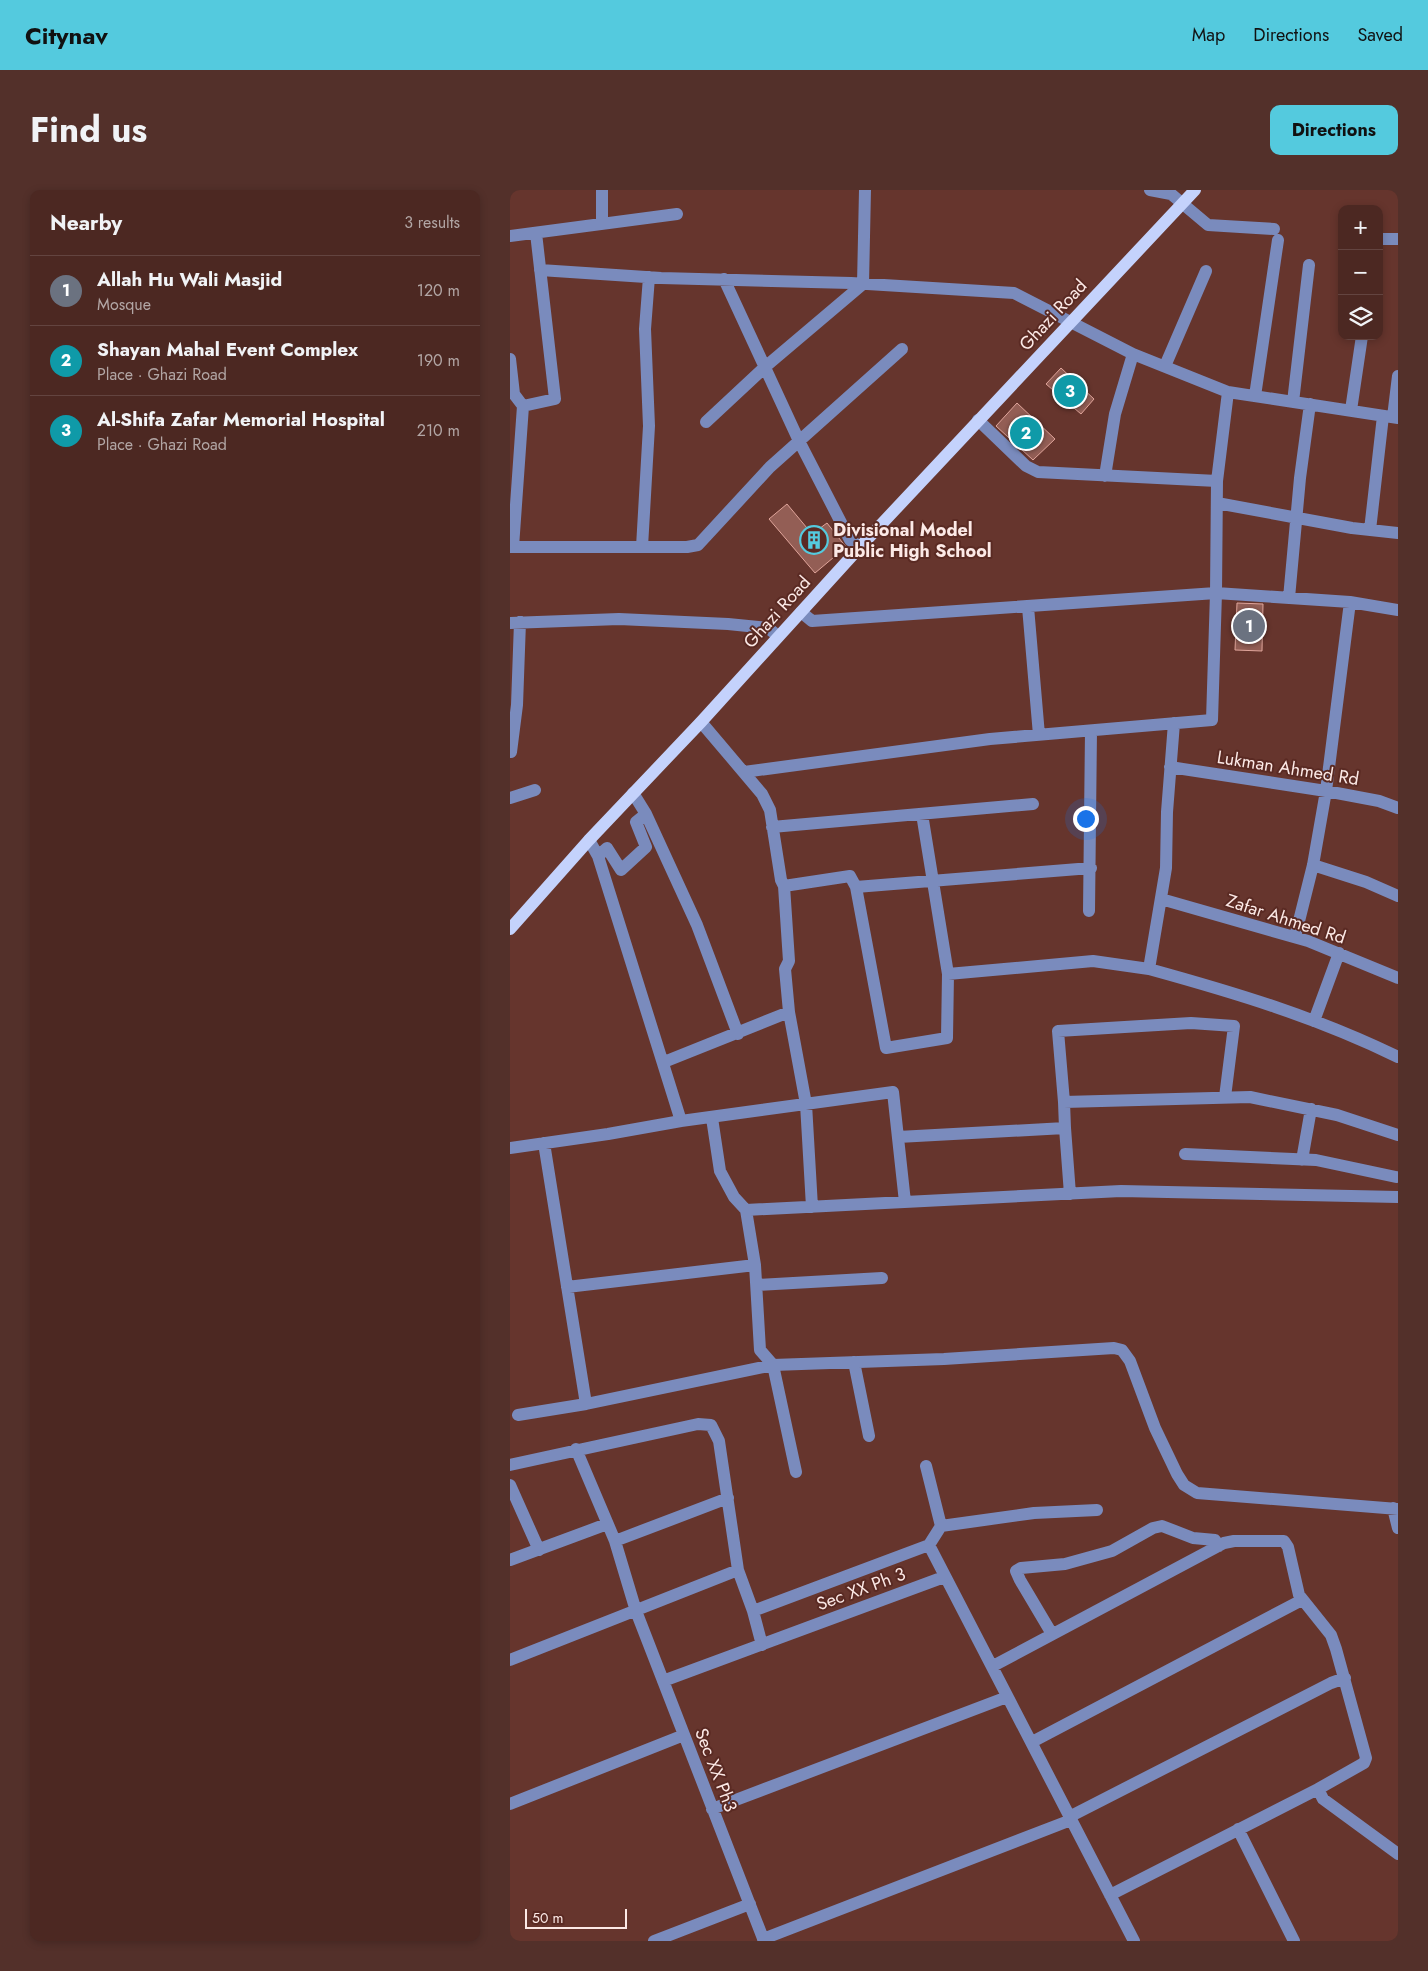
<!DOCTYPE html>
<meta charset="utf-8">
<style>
body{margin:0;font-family:Jost,sans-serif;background:#53302a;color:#f1f3f6}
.controls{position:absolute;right:15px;top:15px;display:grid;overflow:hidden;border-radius:10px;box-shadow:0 2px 8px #0003}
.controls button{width:45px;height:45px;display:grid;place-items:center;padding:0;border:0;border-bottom:1px solid #634440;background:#4c2822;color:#f1f3f6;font:25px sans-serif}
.scale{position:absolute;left:15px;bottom:12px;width:102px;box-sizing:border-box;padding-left:5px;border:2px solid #fce9e6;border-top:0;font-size:14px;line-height:18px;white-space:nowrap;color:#fce9e6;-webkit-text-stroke:4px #5a2a23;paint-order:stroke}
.you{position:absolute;left:575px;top:628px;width:18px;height:18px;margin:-12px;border:4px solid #fff;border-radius:50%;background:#1a73e8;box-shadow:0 0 0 8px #1a73e833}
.badge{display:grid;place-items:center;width:32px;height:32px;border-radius:50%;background:#54cade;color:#fff;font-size:16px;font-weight:700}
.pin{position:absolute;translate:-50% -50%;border:2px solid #fff;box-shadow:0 1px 5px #0006}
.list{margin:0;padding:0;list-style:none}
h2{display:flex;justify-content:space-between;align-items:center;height:65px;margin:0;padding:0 20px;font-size:21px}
h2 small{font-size:16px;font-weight:400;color:#b2a6a5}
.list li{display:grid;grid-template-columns:32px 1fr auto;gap:15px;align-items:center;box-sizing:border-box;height:70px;padding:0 20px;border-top:1px solid #634440}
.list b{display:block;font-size:19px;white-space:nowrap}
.list p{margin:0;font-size:16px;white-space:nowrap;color:#b2a6a5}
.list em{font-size:16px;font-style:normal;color:#b2a6a5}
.icon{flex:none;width:28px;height:28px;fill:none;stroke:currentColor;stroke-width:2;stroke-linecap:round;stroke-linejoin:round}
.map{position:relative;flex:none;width:888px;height:1751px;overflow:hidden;border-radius:10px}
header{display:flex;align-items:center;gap:30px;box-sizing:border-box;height:70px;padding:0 25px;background:#54cade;color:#111}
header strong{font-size:24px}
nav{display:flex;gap:28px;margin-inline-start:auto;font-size:18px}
.intro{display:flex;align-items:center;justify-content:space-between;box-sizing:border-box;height:120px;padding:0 30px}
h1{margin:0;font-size:35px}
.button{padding:12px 22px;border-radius:10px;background:#54cade;color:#111;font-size:18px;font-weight:700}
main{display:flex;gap:30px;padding:0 30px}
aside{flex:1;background:#4c2822;border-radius:10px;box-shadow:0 2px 8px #0003}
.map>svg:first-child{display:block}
</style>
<header>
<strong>Citynav</strong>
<nav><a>Map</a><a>Directions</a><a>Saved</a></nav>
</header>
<div class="intro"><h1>Find us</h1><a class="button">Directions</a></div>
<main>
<aside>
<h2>Nearby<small>3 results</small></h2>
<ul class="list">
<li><span class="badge" style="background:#6b7280">1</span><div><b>Allah Hu Wali Masjid</b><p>Mosque</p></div><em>120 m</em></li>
<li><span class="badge" style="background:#0f9aa8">2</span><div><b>Shayan Mahal Event Complex</b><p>Place · Ghazi Road</p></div><em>190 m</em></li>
<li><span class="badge" style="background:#0f9aa8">3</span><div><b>Al-Shifa Zafar Memorial Hospital</b><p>Place · Ghazi Road</p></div><em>210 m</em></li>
</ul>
</aside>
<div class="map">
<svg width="888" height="1751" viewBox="0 0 888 1751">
<rect width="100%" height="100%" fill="#66352d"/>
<path fill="#935e55" stroke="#e0a59b" d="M551 178 584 209 571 224 536 194Z
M507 213 545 249 523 270 486 236Z
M277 314 302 344 317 333 336 357 305 383 259 329Z
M727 413 753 414 752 461 725 460Z"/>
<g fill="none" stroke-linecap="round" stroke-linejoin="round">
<path stroke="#7a8bbd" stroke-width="12" d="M640 0 661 4 698 35 764 39
M92 34V0
M0 46 167 24
M869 49H888
M30 80 151 88 341 93 504 103 623 164 718 202 888 228
M214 89 289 251 340 350 350 357
M0 169 4 204 13 216
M655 176 696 81
M745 206 768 50
M783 212 799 75
M841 220 852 146
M883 227 888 186
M468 230 516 276 528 282 707 291
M196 232 255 177 353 94 355 0
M595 286 605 224 623 164
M707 313 842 338 888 343
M860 340 873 226
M0 357H177L188 355 260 277 392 159
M3 357 13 216 45 209 26 43
M132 357 139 236 135 139 139 87
M779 408 790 288 800 214
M518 417 529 545
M291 422 302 431 706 403 840 412 888 420
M0 433 109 429 218 434 258 438 268 446
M191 532 252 604 260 620 271 690 274 696 340 686 346 697 376 858 437 848 438 784 412 624
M664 533 657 622 656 678 639 779C726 803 806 827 888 867
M1 562 7 515 10 432
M660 577 816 601 869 611 888 618
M234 582 480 549 702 530 706 403 707 291 718 202
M123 603 136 624 187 735 228 844
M0 608 25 600
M262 637 523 614
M79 650 88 666 171 931
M88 666 97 658 111 680 136 657 126 632 136 624
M803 675 856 692 888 706
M274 696 279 771 275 779 279 822
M346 697 581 678
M651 709 798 751 888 788
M579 721 581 541
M785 747 803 675 816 601 840 412
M438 784 583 771 639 779
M804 831 829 763
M154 872 279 822 296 914 302 1017
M554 912 548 841 681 833 724 836 715 907
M202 928 210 981 224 1007 236 1020 245 1075 250 1160 263 1175 286 1282
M555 938 560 1004
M388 947 555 938 554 912 740 907 827 925 888 945
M34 953 76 1214
M0 958 98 944 171 931 383 902 395 1012
M675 964 806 970 886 987
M792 970 801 919
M236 1020 611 1001 888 1007
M247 1095 372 1088
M57 1097 245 1075
M344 1172 359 1246
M8 1225 76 1214 263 1175 434 1169 604 1158 612 1160 620 1171 645 1238 667 1284 674 1295 687 1303 888 1319
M66 1259 105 1351 126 1421 254 1751
M0 1275 188 1234 201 1235 209 1251 228 1380 243 1421 252 1455
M416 1276 431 1336
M0 1295 29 1360
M883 1318 888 1338
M105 1351 218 1308
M419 1355 624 1751
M0 1370 97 1334
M243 1421 419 1355 431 1336 524 1323 587 1320
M542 1444 510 1390 506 1381 511 1378 555 1374 602 1361 643 1338 652 1336 683 1348 705 1350 709 1356
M0 1470 228 1380
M483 1476 714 1353 724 1351H774L778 1357 789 1405 821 1445 826 1459 856 1568 854 1573 808 1599 600 1705
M153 1491 434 1387
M522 1552 792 1410
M808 1599 813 1609 888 1664
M0 1614 174 1545
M202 1619 497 1507
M559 1627 821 1493 835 1488
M728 1639 784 1751
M253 1749 561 1630
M144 1751 240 1714"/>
<path stroke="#c4d2fc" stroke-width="12" d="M0 739 79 650 191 532 350 357 685 0"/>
</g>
<defs>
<symbol id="building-ring" viewBox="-11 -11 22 22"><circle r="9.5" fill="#5a2a23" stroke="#54cade" stroke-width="1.5"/><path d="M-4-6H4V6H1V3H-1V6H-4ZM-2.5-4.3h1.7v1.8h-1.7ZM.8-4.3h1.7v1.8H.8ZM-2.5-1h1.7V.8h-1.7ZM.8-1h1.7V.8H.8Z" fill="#54cade"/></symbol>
</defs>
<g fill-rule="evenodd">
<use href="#building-ring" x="288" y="334" width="32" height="32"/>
</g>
<g text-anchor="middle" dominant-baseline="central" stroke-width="4" stroke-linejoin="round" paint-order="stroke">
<g font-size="18" fill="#fce9e6" stroke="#5a2a23">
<text transform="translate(543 125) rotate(-47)">Ghazi Road</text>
<text transform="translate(267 422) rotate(-48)">Ghazi Road</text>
<text transform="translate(778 578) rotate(9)">Lukman Ahmed Rd</text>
<text transform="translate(776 729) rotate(18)">Zafar Ahmed Rd</text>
<text transform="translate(351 1399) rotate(-20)">Sec XX Ph 3</text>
<text transform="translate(206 1580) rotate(69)">Sec XX Ph3</text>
</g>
<g font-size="18" font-weight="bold" fill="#fce9e6" stroke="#5a2a23" text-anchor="start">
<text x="323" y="340">Divisional Model<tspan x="323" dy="21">Public High School</tspan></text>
</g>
</g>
</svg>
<div class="controls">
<button>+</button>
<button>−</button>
<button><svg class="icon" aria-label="layers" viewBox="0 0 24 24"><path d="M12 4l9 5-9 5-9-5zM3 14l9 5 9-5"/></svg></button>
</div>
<div class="scale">50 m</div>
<div class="you"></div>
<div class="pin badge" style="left:739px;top:436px;background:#6b7280">1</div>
<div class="pin badge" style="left:516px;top:243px;background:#0f9aa8">2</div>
<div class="pin badge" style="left:560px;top:201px;background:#0f9aa8">3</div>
</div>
</main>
